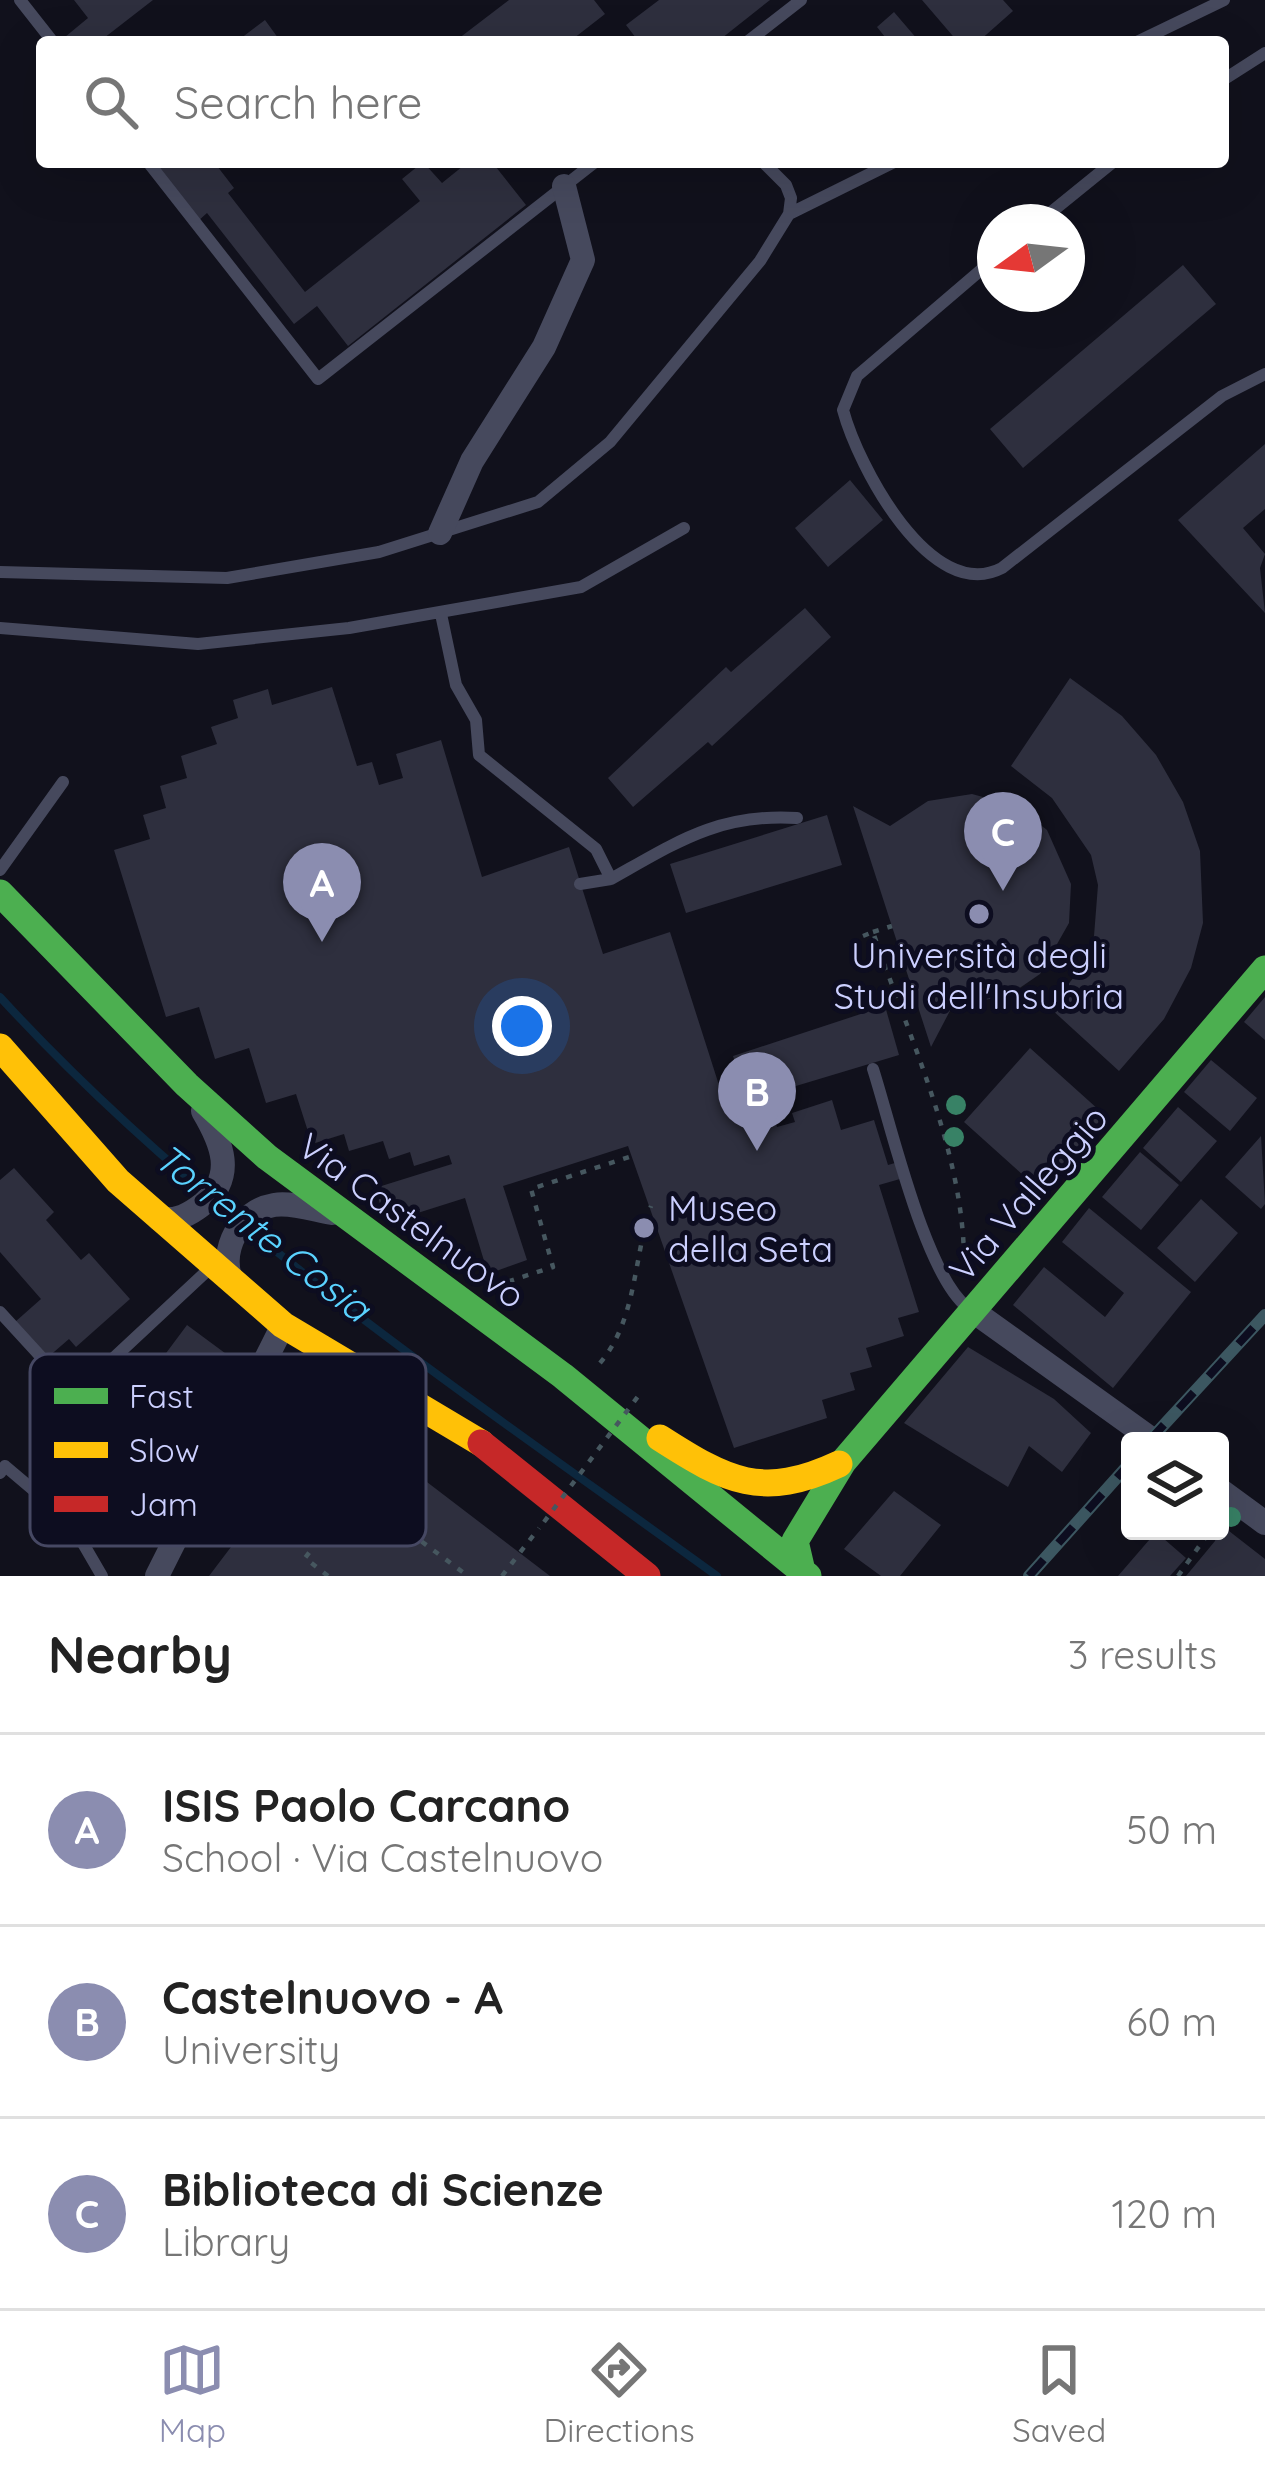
<!DOCTYPE html>
<meta charset="utf-8">
<style>
body{margin:0;font-family:Quicksand,sans-serif;background:#f6f6f6;color:#222}
.controls{position:absolute;right:36px;bottom:36px;display:grid;overflow:hidden;border-radius:12px;box-shadow:0 12px 48px #0002}
.controls button{width:108px;height:108px;display:grid;place-items:center;padding:0;border:0;border-bottom:3px solid #e0e0e0;background:#fff;color:#222;font:60px sans-serif}
.compass{position:absolute;left:977px;top:204px;width:108px;height:108px;border-radius:50%;background:#fff;box-shadow:0 12px 48px #0002;rotate:255deg}
.you{position:absolute;left:522px;top:1026px;width:42px;height:42px;margin:-30px;border:9px solid #fff;border-radius:50%;background:#1a73e8;box-shadow:0 0 0 18px #1a73e833}
.badge{display:grid;place-items:center;width:78px;height:78px;border-radius:50%;background:#8b8db0;color:#fff;font-size:39px;font-weight:700}
.pin{position:absolute;translate:-50% -99px;filter:drop-shadow(0 3px 6px #0008)}
.pin::after{content:'';position:absolute;top:63px;width:42px;height:36px;background:inherit;clip-path:polygon(0 0,100% 0,50% 100%)}
.list{margin:0;padding:0;list-style:none}
h2{display:flex;justify-content:space-between;align-items:center;height:156px;margin:0;padding:0 48px;font-size:51px}
h2 small{font-size:39px;font-weight:400;color:#767676}
.list li{display:grid;grid-template-columns:78px 1fr auto;gap:36px;align-items:center;box-sizing:border-box;height:192px;padding:0 48px;border-top:3px solid #e0e0e0}
.list b{display:block;font-size:45px;white-space:nowrap}
.list p{margin:0;font-size:39px;white-space:nowrap;color:#767676}
.list em{font-size:39px;font-style:normal;color:#767676}
.icon{flex:none;width:66px;height:66px;fill:none;stroke:currentColor;stroke-width:2;stroke-linecap:round;stroke-linejoin:round}
.map{position:relative;flex:none;width:1265px;height:1576px;overflow:hidden}
.search{position:absolute;background:#fff;box-shadow:0 12px 48px #0002;left:36px;right:36px;top:36px;height:132px;display:flex;align-items:center;gap:30px;box-sizing:border-box;padding:0 42px;border-radius:12px;color:#767676;font-size:45px}
.sheet{height:732px;background:#fff}
nav{display:flex;justify-content:space-around;align-items:center;box-sizing:border-box;height:168px;border-top:3px solid #e0e0e0;background:#fff;font-size:33px;color:#767676}
nav a{display:grid;justify-items:center;gap:6px}
nav .on{color:#8b8db0}
.map>svg:first-child{display:block}
</style>
<div class="map">
<svg width="1265" height="1576" viewBox="0 0 1265 1576">
<rect width="100%" height="100%" fill="#11111c"/>
<g fill="none" stroke-linecap="round" stroke-linejoin="round">
<path stroke="#0c273e" stroke-width="8" d="M0 997C208 1224 469 1396 717 1576"/>
</g>
<path fill="#2e2f3e" d="M74 0H153L104 38 107 42H69L65 37 88 18Z
M509 0H594L605 14 569 42H454Z
M659 0H770L717 42H639L626 25Z
M922 0H1003L1013 11 978 42H958Z
M894 12 918 40 915 42H889L877 27Z
M265 20 281 42H236Z
M149 162H214L234 188 228 193 305 292 420 201 402 179 423 162 442 183 468 162H492L526 205 348 346 317 306 294 324 207 213 197 222Z
M1183 265 1216 304 1023 468 990 429Z
M1265 444V509L1243 528 1265 554 1260 568 1265 613 1178 520Z
M850 480 883 520 828 567 795 528Z
M805 608 831 637 712 746 708 742 633 807 608 778 726 667 731 672Z
M1070 678 1122 716 1156 755 1183 802 1200 851 1203 923 1191 968 1164 1019 1119 1071 1050 1008 1077 973 1094 936 1098 885 1091 855 1052 798 1011 766Z
M332 687 357 766 372 762 379 785 403 778 396 754 441 740 482 877 569 847 603 954 670 932 726 1107 747 1100 733 1056 885 1006 899 1055 766 1095 777 1127 795 1122 792 1113 832 1100 841 1130 874 1120 888 1165 895 1163 900 1179 879 1185 919 1312 898 1318 904 1336 866 1348 872 1367 850 1373 855 1390 822 1400 827 1418 734 1448 628 1146 503 1186 527 1260 488 1274 465 1198 386 1223 375 1188 452 1164 449 1155 414 1166 410 1152 389 1159 383 1141 349 1151 344 1134 312 1144 296 1094 266 1103 249 1048 215 1059 199 1007 166 1017 114 850 150 839 143 815 166 808 160 786 187 778 181 756 217 744 211 727 238 718 233 700 268 689 272 705Z
M972 794 1016 806 1047 830 1071 884 1069 923 1040 974 1008 996 953 1005 931 1047 853 806 890 826 928 801Z
M827 815 842 865 686 913 670 864Z
M1265 997V1040L1244 1022Z
M1030 1048 1109 1119 1043 1193 964 1122Z
M1211 1060 1257 1098 1230 1131 1184 1092Z
M1178 1107 1217 1141 1181 1182 1143 1148Z
M1261 1136 1265 1204 1261 1209 1225 1177Z
M1140 1152 1179 1185 1141 1230 1102 1197Z
M14 1168 54 1212 46 1220 81 1260 89 1253 130 1299 76 1347 69 1339 47 1358 15 1322 41 1299 0 1252V1180Z
M1201 1199 1238 1233 1195 1282 1157 1248Z
M1089 1208 1191 1292 1113 1388 1013 1305 1044 1267 1105 1317 1124 1293 1062 1242Z
M187 1325 233 1359 112 1520 67 1486Z
M968 1347 1054 1399 1091 1433 1062 1472 1029 1446 1008 1487 904 1423Z
M334 1411 550 1576H209Z
M894 1491 941 1525 900 1576H881L844 1549Z
M1220 1524 1265 1559V1576H1186L1215 1541Z
M1156 1532 1186 1558 1170 1576H1118Z"/>
<g fill="none" stroke-linecap="round" stroke-linejoin="round">
<path stroke="#46575f" stroke-width="4.5" stroke-dasharray="6 9" stroke-linecap="butt" d="M873 932 892 926
M863 936 873 932C909 1038 966 1156 964 1268
M494 1286 553 1267 531 1189 632 1156
M600 1363C637 1319 633 1260 651 1206
M293 1371 308 1393 257 1467 331 1524
M328 1576 305 1558 355 1492 468 1576
M502 1576 539 1528
M1178 1576 1210 1531"/>
<path stroke="#46495d" stroke-width="12" d="M20 0 53 42
M747 42 801 0
M1137 42 1224 0
M1223 80 1265 53
M148 162 318 379 595 162
M789 214 894 162
M1039 222 1113 162
M995 258 857 376 843 410C858 466 931 605 1002 568L1222 396 1265 374
M0 572 227 578 379 552 538 502 610 442 760 261 789 214 791 198 786 185 763 162
M441 614 456 685 476 720 479 755 596 849 611 879 580 884
M0 628 198 644 349 628 581 587 684 528
M0 870 63 782
M611 879C677 842 719 813 797 818
M873 1069C891 1125 925 1274 967 1307
M0 1312 75 1394 208 1270
M0 1473 5 1466 70 1521 102 1576"/>
<path stroke="#46495d" stroke-width="24" d="M440 533 472 461 544 347 583 260 564 186
M159 1219C177 1221 189 1215 203 1204 236 1176 222 1143 203 1111
M231 1280C220 1250 239 1211 274 1205 292 1202 314 1210 332 1213
M973 1311 1154 1441
M1220 1490 1265 1523
M157 1576 283 1325"/>
<path stroke="#4caf50" stroke-width="27" d="M0 893 187 1085 267 1157 563 1376 808 1576
M802 1571 795 1541 843 1462 1265 969"/>
<path stroke="#ffc107" stroke-width="27" d="M0 1047 118 1181 283 1325 481 1443
M660 1438C727 1481 762 1500 839 1464"/>
<path stroke="#c62828" stroke-width="27" d="M481 1443 647 1576"/>
<defs>
<path id="rail" d="M1149 1441 1265 1315
M1029 1576 1130 1463"/>
</defs>
<use href="#rail" stroke="#3c5761" stroke-width="12"/>
<use href="#rail" stroke="#0d0d20" stroke-width="8" stroke-dasharray="22" stroke-linecap="butt"/>
<path stroke="#46575f" stroke-width="4.5" stroke-dasharray="6 9" stroke-linecap="butt" d="M544 1522 639 1395"/>
</g>
<g fill="#388266">
<circle cx="956" cy="1105" r="10"/>
<circle cx="954" cy="1137" r="10"/>
<circle cx="1231" cy="1517" r="10"/>
</g>
<g fill="#8b8db0" stroke="#0d0d20" stroke-width="4.5">
<circle cx="979" cy="914" r="12"/>
<circle cx="644" cy="1228" r="12"/>
</g>
<g text-anchor="middle" dominant-baseline="central" stroke-width="10" stroke-linejoin="round" paint-order="stroke">
<g font-size="36" fill="#ccd0ff" stroke="#0d0d20">
<text x="979" y="954">Università degli<tspan x="979" dy="41">Studi dell'Insubria</tspan></text>
<text x="668" y="1207" text-anchor="start">Museo<tspan x="668" dy="41">della Seta</tspan></text>
</g>
<g font-size="36" fill="#ccd0ff" stroke="#0d0d20">
<text transform="translate(1028 1193) rotate(-49)">Via Valleggio</text>
<text transform="translate(412 1220) rotate(36)">Via Castelnuovo</text>
</g>
<g font-size="39" font-style="italic" fill="#5ad2ff" stroke="#0d0d20">
<text transform="translate(263 1232) rotate(38)">Torrente Cosia</text>
</g>
</g>
<rect x="30" y="1354" width="396" height="192" rx="18" fill="#0d0d20" stroke="#464863" stroke-width="3"/>
<rect x="54" y="1388" width="54" height="16" fill="#4caf50"/>
<rect x="54" y="1442" width="54" height="16" fill="#ffc107"/>
<rect x="54" y="1496" width="54" height="16" fill="#c62828"/>
<g font-size="33" fill="#ccd0ff">
<text x="129" y="1408">Fast</text>
<text x="129" y="1462">Slow</text>
<text x="129" y="1516">Jam</text>
</g>
</svg>
<div class="controls">
<button><svg class="icon" aria-label="layers" viewBox="0 0 24 24"><path d="M12 4l9 5-9 5-9-5zM3 14l9 5 9-5"/></svg></button>
</div>
<svg class="compass" viewBox="-18 -18 36 36"><path d="M0-13l5 13h-10z" fill="#e53935"/><path d="M0 13l5-13h-10z" fill="#767676"/></svg>
<div class="you"></div>
<div class="pin badge" style="left:322px;top:942px">A</div>
<div class="pin badge" style="left:757px;top:1151px">B</div>
<div class="pin badge" style="left:1003px;top:891px">C</div>
<div class="search"><svg class="icon" aria-label="search" viewBox="0 0 24 24"><circle cx="10" cy="10" r="6"/><path d="M15 15l6 6"/></svg>Search here</div>
</div>
<section class="sheet">
<h2>Nearby<small>3 results</small></h2>
<ul class="list">
<li><span class="badge">A</span><div><b>ISIS Paolo Carcano</b><p>School · Via Castelnuovo</p></div><em>50 m</em></li>
<li><span class="badge">B</span><div><b>Castelnuovo - A</b><p>University</p></div><em>60 m</em></li>
<li><span class="badge">C</span><div><b>Biblioteca di Scienze</b><p>Library</p></div><em>120 m</em></li>
</ul>
</section>
<nav>
<a class="on"><svg class="icon" aria-label="map" viewBox="0 0 24 24"><path d="M3 6l6-2 6 2 6-2v14l-6 2-6-2-6 2zM9 4v14M15 6v14"/></svg>Map</a>
<a><svg class="icon" aria-label="directions" viewBox="0 0 24 24"><path d="M12 3l9 9-9 9-9-9zM9 14v-3h6M13 9l2 2-2 2"/></svg>Directions</a>
<a><svg class="icon" aria-label="saved" viewBox="0 0 24 24"><path d="M7 4h10v16l-5-4-5 4z"/></svg>Saved</a>
</nav>
